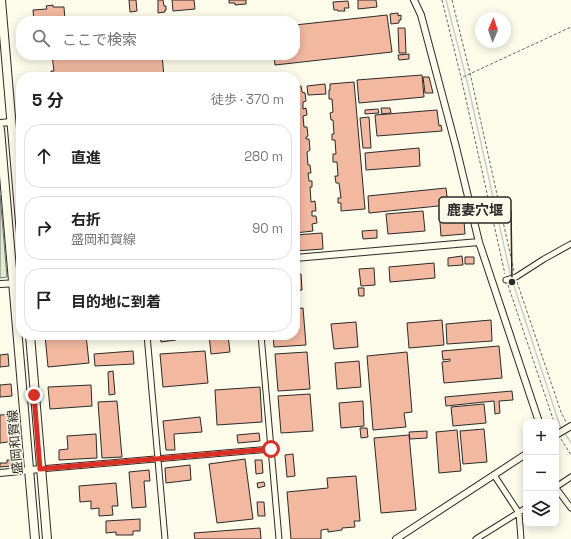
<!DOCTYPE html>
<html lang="ja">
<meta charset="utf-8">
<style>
body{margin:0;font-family:"Space Grotesk","Noto Sans JP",sans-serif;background:#f2f2f2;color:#222}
.controls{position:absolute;right:12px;bottom:12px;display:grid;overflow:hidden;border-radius:8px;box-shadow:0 2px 10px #0003}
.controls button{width:36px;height:36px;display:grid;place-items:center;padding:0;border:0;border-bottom:1px solid #e0e0e0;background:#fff;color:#222;font:20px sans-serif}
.compass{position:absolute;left:475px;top:12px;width:36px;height:36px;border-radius:50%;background:#fff;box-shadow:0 2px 10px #0003;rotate:2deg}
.stop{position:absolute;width:12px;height:12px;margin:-9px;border:3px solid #d93025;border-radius:50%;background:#fff}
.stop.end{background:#d93025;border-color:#fff;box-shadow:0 1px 4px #0008}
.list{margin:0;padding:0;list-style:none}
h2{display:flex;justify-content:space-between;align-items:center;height:52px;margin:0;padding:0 16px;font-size:17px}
h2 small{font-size:13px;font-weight:400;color:#767676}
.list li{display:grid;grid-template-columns:26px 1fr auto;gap:12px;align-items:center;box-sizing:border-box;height:64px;margin:0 8px 8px;padding:0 8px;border:1px solid #e0e0e0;border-radius:16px}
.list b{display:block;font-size:15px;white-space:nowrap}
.list p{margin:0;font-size:13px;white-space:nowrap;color:#767676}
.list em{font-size:13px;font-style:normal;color:#767676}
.icon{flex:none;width:22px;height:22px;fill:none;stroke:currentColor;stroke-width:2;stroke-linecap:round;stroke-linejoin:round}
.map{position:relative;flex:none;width:571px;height:539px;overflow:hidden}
.search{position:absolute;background:#fff;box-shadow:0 2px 10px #0003;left:16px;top:16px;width:284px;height:44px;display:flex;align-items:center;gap:10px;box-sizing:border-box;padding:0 14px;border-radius:16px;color:#767676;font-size:15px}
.panel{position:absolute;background:#fff;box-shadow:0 2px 10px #0003;left:16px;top:72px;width:284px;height:268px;border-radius:16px}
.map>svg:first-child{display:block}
</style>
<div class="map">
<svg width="571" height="539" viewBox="0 0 571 539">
<rect width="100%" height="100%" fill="#fdfbea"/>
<path fill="#deebd1" stroke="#74746e" d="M0 195 7 277 0 278Z"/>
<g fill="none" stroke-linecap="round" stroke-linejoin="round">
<path stroke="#c7d0d0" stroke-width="1.5" d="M446 0 467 81 511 277
M512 280 560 426 563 430
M565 433 571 443"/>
</g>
<path fill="#f2b8a0" stroke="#2b2b2b" d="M129 0H136L137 11 130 12Z
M158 0H163L164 6H166V10H165V12L158 13Z
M172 0H194L195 9 173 11Z
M229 0H246V4L235 5V3H229Z
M358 0H376L377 7 358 9Z
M348 1 349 8H344L345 11H338V10H334L333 2Z
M53 5V7H64L65 20 34 21 33 10 47 9 46 6Z
M398 13V16L401 15V20H399V23L391 24 390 14Z
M387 15 392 52 275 65 274 55H295V25Z
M159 17V21H108V20Z
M398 28H405L406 53H399Z
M409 54V59L399 60 398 55Z
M52 55H162L164 77H43L42 74 51 73V71H54Z
M422 75 424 97 359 103 357 80Z
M423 77H429L433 93H425Z
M354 82 365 209 341 211V203H338V198H341L339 183H336L335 176H338L337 162H333V154H336L335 140H332V134H334L333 120H331L330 113 333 112 332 99H329V90H330V84Z
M325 84 326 94 308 95 307 86Z
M301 86 302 92 305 93 306 101 303 102V109L306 108 307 115 303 116 304 127H307L308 136 306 137V139H309L310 150 307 152 308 165H310L311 173H308L309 181H312V187H310L311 202 315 201 316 211H312V216H316L317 223 312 224 313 231 295 233V87Z
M381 108H390L391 113 382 114Z
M378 109 379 113 365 114V110Z
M437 110 439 126 441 125 442 131 377 136 375 115Z
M369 117 371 148H363L360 118Z
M419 148 420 166 366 170 365 153Z
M446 188 448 205 369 213 368 196Z
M463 207 465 234 441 236 439 209Z
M423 211 425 231 388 234 386 214Z
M377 230V238L363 239 362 231Z
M322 233 323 249 295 251V235Z
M462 256 463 265 448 266V258Z
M465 257H474V264H465Z
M434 263 435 278 390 282 389 267Z
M374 268 375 285 361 286 359 269Z
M295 274H301L302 290 295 291Z
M358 288H364V296H359Z
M303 308 306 345 274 347 273 335H295V309Z
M442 320 444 345 409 348 407 323Z
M491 320 492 341 447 344 446 324Z
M356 322 358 347 334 349 331 324Z
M45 335H86L89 363 48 367Z
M160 335H175L176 340 161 342Z
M209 335H228L230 352 211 354Z
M499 346 502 378 444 383 442 362 450 361V359L443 360 442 351Z
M133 351 134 364 95 366 94 354Z
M205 351 208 383 163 387 160 354Z
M307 352 310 389 278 391 275 354Z
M407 352 412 412 404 413 406 427 373 430 367 356Z
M8 354 9 366 0 367V355Z
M359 361 361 387 337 389 335 363Z
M113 371 115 394 109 395 108 372Z
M11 384 12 396 0 397V385Z
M91 385 92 406 50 409 48 387Z
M260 387 262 422 217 425 215 390Z
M512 391 513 400 499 401 500 413 495 414 494 401 446 406 445 397Z
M310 394 313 431 281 433 278 396Z
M117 401 122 457 102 458 98 402Z
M363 401 364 426 341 428 339 403Z
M484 404 486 423 453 426 451 407Z
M14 414 16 441 0 443V415Z
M200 417 202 432 174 434 175 450H166L163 421Z
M360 428H367L368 437 361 438Z
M484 429 487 462 463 464 460 431Z
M457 430 461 471 439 473 436 432Z
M427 431V438L410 439 409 432Z
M259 433 260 441 238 443 237 435Z
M96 434 97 458 59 460V450L68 449 67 436Z
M409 435 416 510 381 513 374 438Z
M293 454 295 476 287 477 285 455Z
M245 459 253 519 217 523 209 464Z
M7 460H10L11 466 0 467V463H7Z
M255 460H262L263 473 256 474Z
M190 465 191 480 166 483 165 468Z
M149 470 150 481H144L146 507 132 508 129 472Z
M356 476 360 521H354L355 527 342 528V530L328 532V529L321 530V539H291L287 492 328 488 327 478Z
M264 482 265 486 258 488 257 483Z
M116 483 118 506H112L113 515 99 516V508L91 509V501L80 502 79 486Z
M257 502H264L265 516H258Z
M140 519V531H133V535H116V532L106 533V521Z
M260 528 261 539H195L194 533Z"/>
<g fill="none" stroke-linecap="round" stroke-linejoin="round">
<defs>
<path id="minor" d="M506 280 516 277 544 259 571 244
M147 335 165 539
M261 335 279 539
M40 469 271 449
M494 475 519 513 521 539
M556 487 571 477
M556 488 571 508
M476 539 526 508"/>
<path id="tertiary" d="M414 0 421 15 456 147 479 242 539 422
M0 123 11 122
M295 258 479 242
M0 284 21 283
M556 435 571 426
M0 473 40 469
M396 539 526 454"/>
<path id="primary" d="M1 0 21 234
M0 129 35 539
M30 335 47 539"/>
</defs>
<use href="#minor" stroke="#2b2b2b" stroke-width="7"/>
<use href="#tertiary" stroke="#2b2b2b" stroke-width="8"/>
<use href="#primary" stroke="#2b2b2b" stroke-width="10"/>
<path stroke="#6a6964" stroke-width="1" stroke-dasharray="3 2" stroke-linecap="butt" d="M442 0 461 77 505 274
M452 0 470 73 514 271
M463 77 571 27
M517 282 561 412 566 422
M508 285 554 422
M561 439 571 455"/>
<use href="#minor" stroke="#fdfbea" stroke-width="5"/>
<use href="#tertiary" stroke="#fdfbea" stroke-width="6"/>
<use href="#primary" stroke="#fdfbea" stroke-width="8"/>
</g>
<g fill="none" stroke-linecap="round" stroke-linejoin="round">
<path stroke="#d93025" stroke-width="5" d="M34 395 40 469 271 449"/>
</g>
<g text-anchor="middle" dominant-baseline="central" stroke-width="3" stroke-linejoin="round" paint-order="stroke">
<g font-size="13" fill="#2b2b2b" stroke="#fdfbea">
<text transform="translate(15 442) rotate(-95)">盛岡和賀線</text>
</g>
</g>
<path fill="none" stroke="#2b2b2b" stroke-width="1.5" d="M512 282L511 210"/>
<circle fill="#2b2b2b" stroke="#fdfbea" stroke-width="1.5" cx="512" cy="282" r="4"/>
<rect fill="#fdfbea" stroke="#2b2b2b" stroke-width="1.5" x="439" y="197" width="72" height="26" rx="4"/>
<g font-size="14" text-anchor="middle" font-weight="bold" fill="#2b2b2b">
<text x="475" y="215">鹿妻穴堰</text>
</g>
</svg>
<div class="controls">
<button>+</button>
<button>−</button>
<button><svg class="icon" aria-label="layers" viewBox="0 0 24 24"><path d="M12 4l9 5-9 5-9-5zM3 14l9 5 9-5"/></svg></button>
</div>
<svg class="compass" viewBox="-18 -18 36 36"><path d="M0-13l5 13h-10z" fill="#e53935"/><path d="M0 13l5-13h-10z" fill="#767676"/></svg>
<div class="stop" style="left:271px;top:449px"></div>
<div class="stop end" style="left:34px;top:395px"></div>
<div class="search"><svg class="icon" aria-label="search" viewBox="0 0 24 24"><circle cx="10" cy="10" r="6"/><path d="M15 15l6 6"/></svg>ここで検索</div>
<section class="panel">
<h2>5 分<small>徒歩 · 370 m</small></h2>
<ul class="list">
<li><svg class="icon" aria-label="ahead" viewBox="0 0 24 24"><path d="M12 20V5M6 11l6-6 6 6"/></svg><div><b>直進</b></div><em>280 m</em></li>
<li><svg class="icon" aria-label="right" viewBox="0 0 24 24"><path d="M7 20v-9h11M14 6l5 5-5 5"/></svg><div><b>右折</b><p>盛岡和賀線</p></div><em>90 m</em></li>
<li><svg class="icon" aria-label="arrive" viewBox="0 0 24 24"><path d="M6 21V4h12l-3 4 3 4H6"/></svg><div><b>目的地に到着</b></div></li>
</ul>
</section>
</div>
